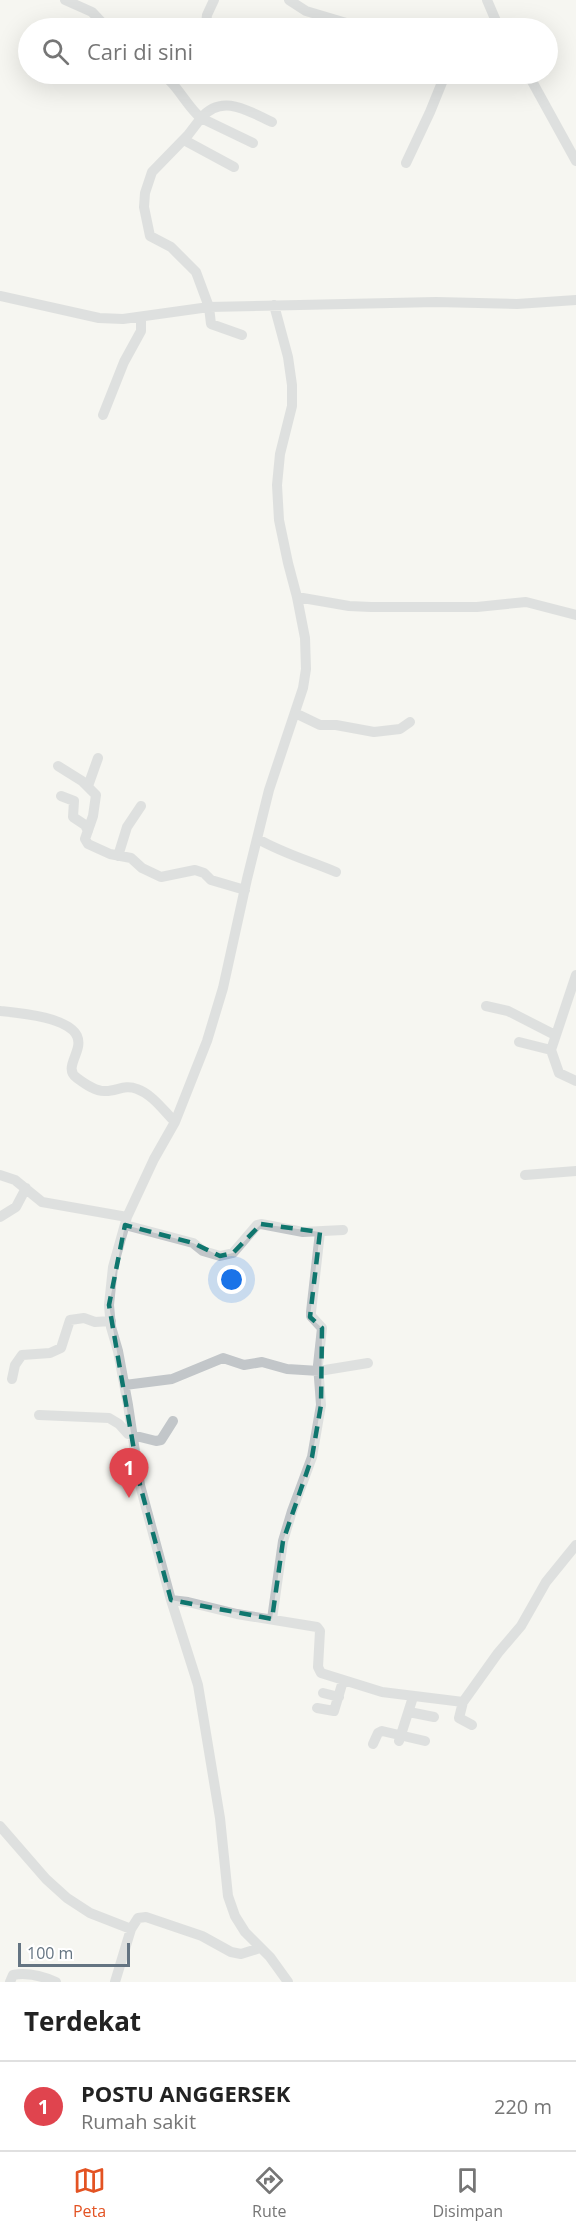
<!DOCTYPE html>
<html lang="id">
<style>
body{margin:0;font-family:"Open Sans",sans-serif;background:#f6f6f6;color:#222}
.scale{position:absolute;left:18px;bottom:15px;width:112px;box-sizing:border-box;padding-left:6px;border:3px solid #647482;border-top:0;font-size:16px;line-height:21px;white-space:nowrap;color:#647482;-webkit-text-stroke:4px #fff;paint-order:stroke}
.you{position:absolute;left:232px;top:1280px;width:21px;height:21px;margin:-15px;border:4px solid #fff;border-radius:50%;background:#1a73e8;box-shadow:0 0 0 9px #1a73e833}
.badge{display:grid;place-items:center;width:39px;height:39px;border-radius:50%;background:#e35323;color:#fff;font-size:20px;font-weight:700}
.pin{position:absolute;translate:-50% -50px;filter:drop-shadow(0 2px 3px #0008)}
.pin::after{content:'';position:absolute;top:32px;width:21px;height:18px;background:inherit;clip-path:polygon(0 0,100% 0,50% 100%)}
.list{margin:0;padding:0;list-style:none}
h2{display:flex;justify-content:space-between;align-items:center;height:78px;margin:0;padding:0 24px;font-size:26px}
h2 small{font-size:20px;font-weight:400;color:#767676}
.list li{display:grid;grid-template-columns:39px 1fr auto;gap:18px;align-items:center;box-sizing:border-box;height:90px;padding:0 24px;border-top:2px solid #e0e0e0}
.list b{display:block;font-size:22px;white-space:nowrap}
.list p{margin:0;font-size:20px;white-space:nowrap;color:#767676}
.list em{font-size:20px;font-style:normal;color:#767676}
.icon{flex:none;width:33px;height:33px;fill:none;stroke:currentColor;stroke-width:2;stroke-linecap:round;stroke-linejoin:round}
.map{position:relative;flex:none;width:576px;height:1982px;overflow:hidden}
.search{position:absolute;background:#fff;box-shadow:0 6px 24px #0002;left:18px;right:18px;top:18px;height:66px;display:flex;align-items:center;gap:15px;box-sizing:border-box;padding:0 21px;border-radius:33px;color:#767676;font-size:22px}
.sheet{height:168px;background:#fff}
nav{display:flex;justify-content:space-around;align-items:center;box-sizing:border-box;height:84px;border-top:2px solid #e0e0e0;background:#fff;font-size:16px;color:#767676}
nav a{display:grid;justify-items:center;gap:3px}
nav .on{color:#e35323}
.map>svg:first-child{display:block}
</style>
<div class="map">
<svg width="576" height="1982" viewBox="0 0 576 1982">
<rect width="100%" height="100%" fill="#f5f5f1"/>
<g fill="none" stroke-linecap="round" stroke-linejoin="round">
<path stroke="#c2c6c9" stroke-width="10" d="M65 0 92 12 107 28
M289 0 306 11 363 28
M487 0 499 28
M206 25 207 15 214 0
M160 74C176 81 186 106 201 118L188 135 152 172 145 193 144 207 150 236 171 247 196 272 209 307 211 324 242 335
M528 74 576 161
M184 140 234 167
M253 143 201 118C222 93 248 111 272 122
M406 163 430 112 445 75
M0 296 99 318 123 319 209 307 436 302 517 304 576 300
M274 305 288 357 292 385V406L280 454 277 485 279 520 288 563 297 597 305 638 306 669 303 688 269 790 247 879 223 988 207 1041 175 1122 154 1159 127 1217 113 1267 109 1305 111 1327 118 1351 128 1405 140 1485 171 1600 198 1685 220 1818 228 1896 235 1916 245 1932 270 1957 288 1982
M103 415 124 362 141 331V317
M297 597 349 606 371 607H477L526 602 576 615
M295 713 320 725H336L374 732 400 729 410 722
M58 766 82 781 96 795 93 816 85 839 88 844 110 854 131 858 142 868 161 877 195 870 204 873 211 880 245 890
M88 786 98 758
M61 796 74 801 73 817 85 825 88 831
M258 839C282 853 310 861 336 872
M118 856 127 827 141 806
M576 975 551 1050 559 1073 576 1081
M486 1006 508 1011 555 1035
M0 1011C19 1013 68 1017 77 1036 84 1051 62 1068 77 1078 85 1084 96 1092 106 1091 117 1091 125 1084 137 1089 152 1094 164 1111 175 1122
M519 1042 551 1050
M0 1175 15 1180 42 1202 127 1217
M525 1175 576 1171
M0 1217 16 1207 26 1188
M125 1225 193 1243 203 1251 220 1256 233 1253 257 1225 261 1224 303 1232 343 1230
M12 1379 15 1365 22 1355 50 1353 61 1348 70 1320 84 1318 95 1322 111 1321
M125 1385 172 1379 223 1358 244 1365 262 1362 287 1369 319 1371 368 1363
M39 1415 109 1418 119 1424 128 1434 156 1441 161 1440 173 1421
M171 1600 188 1602 237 1614 317 1627 320 1631 318 1667 321 1673 382 1692 463 1702 498 1653 521 1626 546 1582 576 1545
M272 1619 283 1541 292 1511 312 1457 321 1405 318 1365 322 1328 311 1316V1312L320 1232
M323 1693 339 1697
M463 1702 459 1718 472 1725
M317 1708 334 1711 343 1681
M409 1712 434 1717
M399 1741 413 1697
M373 1744 378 1733 382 1731 425 1741
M0 1826 46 1879 67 1898 90 1913 131 1929 138 1918 146 1917 202 1936 231 1952 241 1954 260 1948
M10 1982 13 1975C28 1972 42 1976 56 1982
M115 1982 131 1929"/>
</g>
<path d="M0 0H576V1982H0ZM261 1224 320 1232 310 1317 322 1328 321 1405 312 1457 283 1541 272 1619 171 1600 140 1485 109 1305 125 1225 193 1243 220 1256 233 1253Z" fill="#f5f5f1" fill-opacity=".55" fill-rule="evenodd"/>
<path fill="none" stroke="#0f766e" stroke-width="4.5" stroke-dasharray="12 8" stroke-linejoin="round" d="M261 1224 320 1232 310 1317 322 1328 321 1405 312 1457 283 1541 272 1619 171 1600 140 1485 109 1305 125 1225 193 1243 220 1256 233 1253Z"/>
</svg>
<div class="scale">100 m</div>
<div class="you"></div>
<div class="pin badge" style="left:129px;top:1498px;background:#e0444e">1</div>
<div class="search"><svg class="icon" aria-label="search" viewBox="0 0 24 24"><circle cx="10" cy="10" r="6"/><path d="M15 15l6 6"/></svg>Cari di sini</div>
</div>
<section class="sheet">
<h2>Terdekat<small></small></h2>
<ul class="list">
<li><span class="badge" style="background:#e0444e">1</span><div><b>POSTU ANGGERSEK</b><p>Rumah sakit</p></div><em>220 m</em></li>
</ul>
</section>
<nav>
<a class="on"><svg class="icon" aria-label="map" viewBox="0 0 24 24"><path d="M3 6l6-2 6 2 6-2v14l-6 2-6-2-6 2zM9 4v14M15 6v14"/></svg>Peta</a>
<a><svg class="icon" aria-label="directions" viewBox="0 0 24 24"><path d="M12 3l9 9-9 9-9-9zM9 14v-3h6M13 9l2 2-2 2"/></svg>Rute</a>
<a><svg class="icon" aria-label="saved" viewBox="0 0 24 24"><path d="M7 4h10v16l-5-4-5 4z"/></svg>Disimpan</a>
</nav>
